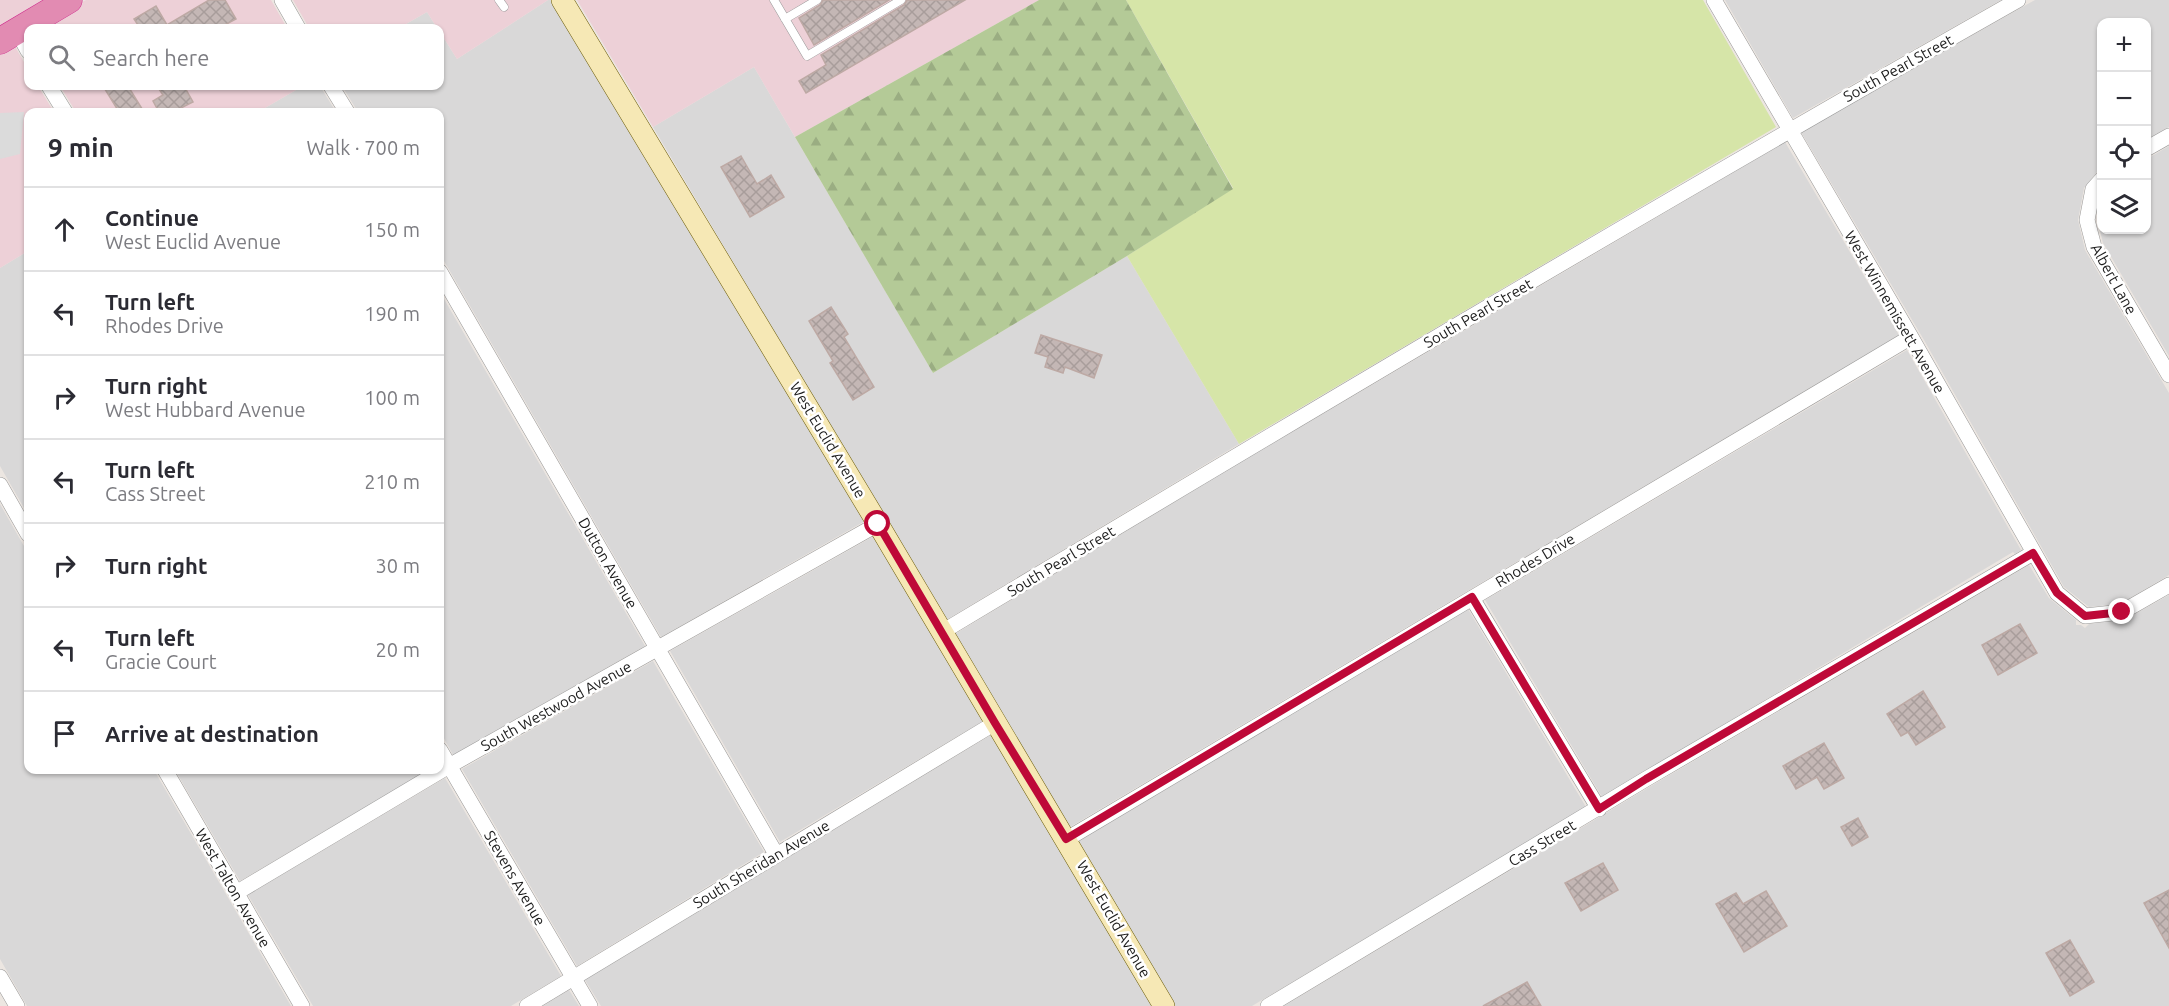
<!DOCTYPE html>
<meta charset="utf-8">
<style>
body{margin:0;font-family:Ubuntu,sans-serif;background:#f7f7f7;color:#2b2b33}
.controls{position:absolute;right:18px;top:18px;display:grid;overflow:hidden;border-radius:12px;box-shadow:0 2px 4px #0004}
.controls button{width:54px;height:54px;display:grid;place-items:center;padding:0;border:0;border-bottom:2px solid #e1e1e2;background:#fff;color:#2b2b33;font:30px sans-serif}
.stop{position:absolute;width:18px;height:18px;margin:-14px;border:4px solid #be0938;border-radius:50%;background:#fff}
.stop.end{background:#be0938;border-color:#fff;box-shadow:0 2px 6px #0008}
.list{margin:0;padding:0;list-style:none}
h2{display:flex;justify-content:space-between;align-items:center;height:78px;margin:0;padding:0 24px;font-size:26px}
h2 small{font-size:20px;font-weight:400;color:#7c7c81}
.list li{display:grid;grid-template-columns:39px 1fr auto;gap:18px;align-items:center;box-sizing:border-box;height:84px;padding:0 24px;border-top:2px solid #e1e1e2}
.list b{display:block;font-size:22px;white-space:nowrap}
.list p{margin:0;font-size:20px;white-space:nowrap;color:#7c7c81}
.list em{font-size:20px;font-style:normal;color:#7c7c81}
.icon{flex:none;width:33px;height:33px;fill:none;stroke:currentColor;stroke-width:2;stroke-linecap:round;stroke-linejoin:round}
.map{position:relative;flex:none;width:2169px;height:1006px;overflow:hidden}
.search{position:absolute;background:#fff;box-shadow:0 2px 4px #0004;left:24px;top:24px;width:420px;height:66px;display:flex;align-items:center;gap:15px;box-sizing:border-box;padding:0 21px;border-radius:12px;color:#7c7c81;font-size:22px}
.panel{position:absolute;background:#fff;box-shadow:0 2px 4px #0004;left:24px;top:108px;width:420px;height:666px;border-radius:12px}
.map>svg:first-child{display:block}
</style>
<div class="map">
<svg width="2169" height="1006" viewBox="0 0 2169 1006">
<defs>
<pattern id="forest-firs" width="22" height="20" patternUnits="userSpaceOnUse" patternTransform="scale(1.5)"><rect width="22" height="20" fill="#b4ca97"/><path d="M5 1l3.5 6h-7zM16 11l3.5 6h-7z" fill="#9aad82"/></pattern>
<pattern id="building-cross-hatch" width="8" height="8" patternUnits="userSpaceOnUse" patternTransform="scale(1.5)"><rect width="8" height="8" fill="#c4b7b5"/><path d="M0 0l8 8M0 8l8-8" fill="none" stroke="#a89d9b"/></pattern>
</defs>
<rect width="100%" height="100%" fill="#ece6e1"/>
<path fill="#d9d8d8" d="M548 0H555L865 521 661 637 440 254V112H358L342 86H440V32L457 59Z
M1725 0H2001L1793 118Z
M2035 0H2169V127L2147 139 2146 22H2102L2101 167 2084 188 2078 220 2085 250 2169 393V575L2120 604 2089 607 2064 587 1924 340 1801 132Z
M427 12 437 28H399Z
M754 67 933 373 1127 256 1239 444 946 620 653 127Z
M303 86H320L336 112H258Z
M1785 142 1899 335 1070 827 955 634 1246 459Z
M2169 146V356L2103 243 2097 219 2101 192 2102 230H2146L2147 159Z
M28 251V515L0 466V268Z
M440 292 645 646 453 755 440 731Z
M1907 350 2021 550 2015 554 2013 552 1602 797 1485 600Z
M0 504 28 553V770H154L291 1006H27L0 959Z
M874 536 983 721 780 842 670 651Z
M2029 565 2049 598 2076 620V625H2081L2085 628 2089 624 2126 619 2169 595V1006H1284L1651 786Z
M1468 609 1586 807 1252 1006H1175L1079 841Z
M653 661 764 852 577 966 462 769Z
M991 735 1153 1006H601L585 980Z
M175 770H428L240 881Z
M445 778 561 976 511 1006H313L248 895Z
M569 990 579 1006H543Z"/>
<path fill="#edd0d7" d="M0 0H53L0 31Z
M86 0H271L287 28H37Z
M293 0H548L457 59 440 32V28H437L427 12 399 28H309Z
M577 0H1039L795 137 754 67 653 127Z
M13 43 28 69V86H38L54 112H28V251L0 268V50Z
M60 86H303L258 112H76Z"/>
<path fill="#d6e5a8" d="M1126 0H1703L1776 127 1239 444 1127 256 1233 188Z"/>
<path fill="url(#forest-firs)" d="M1039 0H1126L1233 189 1127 256 933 373 795 137Z"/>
<path fill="#dbdbdb" d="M24 112 20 154 0 159V113Z"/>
<path fill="url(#building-cross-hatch)" stroke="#bda9a4" stroke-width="1.5" d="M209 0H225L236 19 219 28H140L134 19 156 6 167 25Z
M823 0H889L814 45 799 18 820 5Z
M907 0H965L806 93 799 81 826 65 821 55 904 5Z
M103 86H128L144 112H119Z
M157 86H184L193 102 173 112H159L153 101 163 95Z
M741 156 757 184 771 175 784 197 750 217 721 167Z
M831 307 848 334 844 337 874 387 853 400 830 363 833 361 809 321Z
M1041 335 1102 355 1094 378 1065 367 1063 373 1045 367 1048 357 1035 353Z
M2020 624 2037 653 1998 675 1982 645Z
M1923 691 1945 727 1916 745 1908 732 1901 736 1887 714Z
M1824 743 1844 778 1824 789 1817 777 1796 789 1783 766Z
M1858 818 1868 837 1852 846 1841 827Z
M1603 863 1618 890 1581 911 1565 883Z
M2169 890V948L2144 903Z
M1766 891 1787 926 1744 952 1716 904 1736 893 1743 904Z
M2070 940 2094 982 2070 996 2046 953Z
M1527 982 1541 1006H1483Z"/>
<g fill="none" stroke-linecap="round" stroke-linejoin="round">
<defs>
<path id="lane" d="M499 0 504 7
M774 0 807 56 901 0
M785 19 817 0"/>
<path id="street" d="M282 0 298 28
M1714 0 1911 337 2057 593 2085 616 2122 612 2169 585
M17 31 28 51
M49 86 65 112
M331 86 347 112
M2146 149 2169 136
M2102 179 2093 189 2087 220 2094 247 2169 375
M440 272 776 854
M0 485 28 534
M1472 598 1599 809
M942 632C1299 418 1656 205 2018 0
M440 750 590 1006
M165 770 302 1006
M1067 839 1911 337
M236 893 449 766 878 524
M0 977 17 1006
M527 1006 995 723
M1268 1006 1646 779 2033 553"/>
<path id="secondary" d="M562 0 878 524 1164 1006"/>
<path id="highway" d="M0 41 69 0"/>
</defs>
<use href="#lane" stroke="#989898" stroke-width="9"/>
<use href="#street" stroke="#989898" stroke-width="16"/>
<use href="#secondary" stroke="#6b5c09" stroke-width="22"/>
<use href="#highway" stroke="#ce2b8d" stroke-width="27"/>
<use href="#lane" stroke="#fff" stroke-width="8"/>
<use href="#street" stroke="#fff" stroke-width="15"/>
<use href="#secondary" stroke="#f6e8b5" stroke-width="21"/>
<use href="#highway" stroke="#e28bb2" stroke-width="26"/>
</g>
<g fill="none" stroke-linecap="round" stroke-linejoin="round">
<path stroke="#be0938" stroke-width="8" d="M878 524 995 723 1066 839 1472 597 1599 809 1646 779 2033 553 2057 593 2085 616 2122 612"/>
</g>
<g text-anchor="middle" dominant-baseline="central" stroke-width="5" stroke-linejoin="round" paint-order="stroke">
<g font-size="15" fill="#1b1b1b" stroke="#fff">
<text transform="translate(1898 68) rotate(-29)">South Pearl Street</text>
<text transform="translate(2114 279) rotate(61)">Albert Lane</text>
<text transform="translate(1895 312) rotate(60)">West Winnemissett Avenue</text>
<text transform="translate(1478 313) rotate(-30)">South Pearl Street</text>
<text transform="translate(828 440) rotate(59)">West Euclid Avenue</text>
<text transform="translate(1535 560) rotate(-31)">Rhodes Drive</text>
<text transform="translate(1061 561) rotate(-31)">South Pearl Street</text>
<text transform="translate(608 563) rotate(60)">Dutton Avenue</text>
<text transform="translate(556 706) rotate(-29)">South Westwood Avenue</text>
<text transform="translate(1542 843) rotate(-31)">Cass Street</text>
<text transform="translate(761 864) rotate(-31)">South Sheridan Avenue</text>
<text transform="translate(515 878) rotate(60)">Stevens Avenue</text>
<text transform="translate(233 888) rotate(60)">West Talton Avenue</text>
<text transform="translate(1114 919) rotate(60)">West Euclid Avenue</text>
</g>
</g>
</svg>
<div class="controls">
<button>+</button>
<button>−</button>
<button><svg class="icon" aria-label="locate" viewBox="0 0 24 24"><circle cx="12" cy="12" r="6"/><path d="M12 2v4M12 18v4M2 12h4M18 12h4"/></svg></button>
<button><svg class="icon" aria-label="layers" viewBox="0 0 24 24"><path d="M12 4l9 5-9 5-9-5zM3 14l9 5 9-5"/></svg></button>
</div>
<div class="stop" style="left:878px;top:524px"></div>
<div class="stop end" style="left:2122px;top:612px"></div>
<div class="search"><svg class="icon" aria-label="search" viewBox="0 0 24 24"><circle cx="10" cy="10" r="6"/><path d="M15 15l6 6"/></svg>Search here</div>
<section class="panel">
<h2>9 min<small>Walk · 700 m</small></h2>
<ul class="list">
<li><svg class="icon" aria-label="ahead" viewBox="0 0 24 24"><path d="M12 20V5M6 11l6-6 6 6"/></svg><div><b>Continue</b><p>West Euclid Avenue</p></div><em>150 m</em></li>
<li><svg class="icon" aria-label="left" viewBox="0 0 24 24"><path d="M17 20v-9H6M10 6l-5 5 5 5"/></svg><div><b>Turn left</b><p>Rhodes Drive</p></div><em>190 m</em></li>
<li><svg class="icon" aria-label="right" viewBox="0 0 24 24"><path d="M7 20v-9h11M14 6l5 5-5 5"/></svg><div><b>Turn right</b><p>West Hubbard Avenue</p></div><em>100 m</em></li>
<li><svg class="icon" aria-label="left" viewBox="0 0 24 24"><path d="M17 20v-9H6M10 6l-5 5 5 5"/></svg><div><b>Turn left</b><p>Cass Street</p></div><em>210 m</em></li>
<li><svg class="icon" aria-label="right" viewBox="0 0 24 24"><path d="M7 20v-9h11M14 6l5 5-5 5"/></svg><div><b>Turn right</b></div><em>30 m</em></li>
<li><svg class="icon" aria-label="left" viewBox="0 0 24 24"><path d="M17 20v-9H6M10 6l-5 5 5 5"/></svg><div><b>Turn left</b><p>Gracie Court</p></div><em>20 m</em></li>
<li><svg class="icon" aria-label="arrive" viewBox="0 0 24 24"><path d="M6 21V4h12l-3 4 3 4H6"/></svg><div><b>Arrive at destination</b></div></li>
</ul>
</section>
</div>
